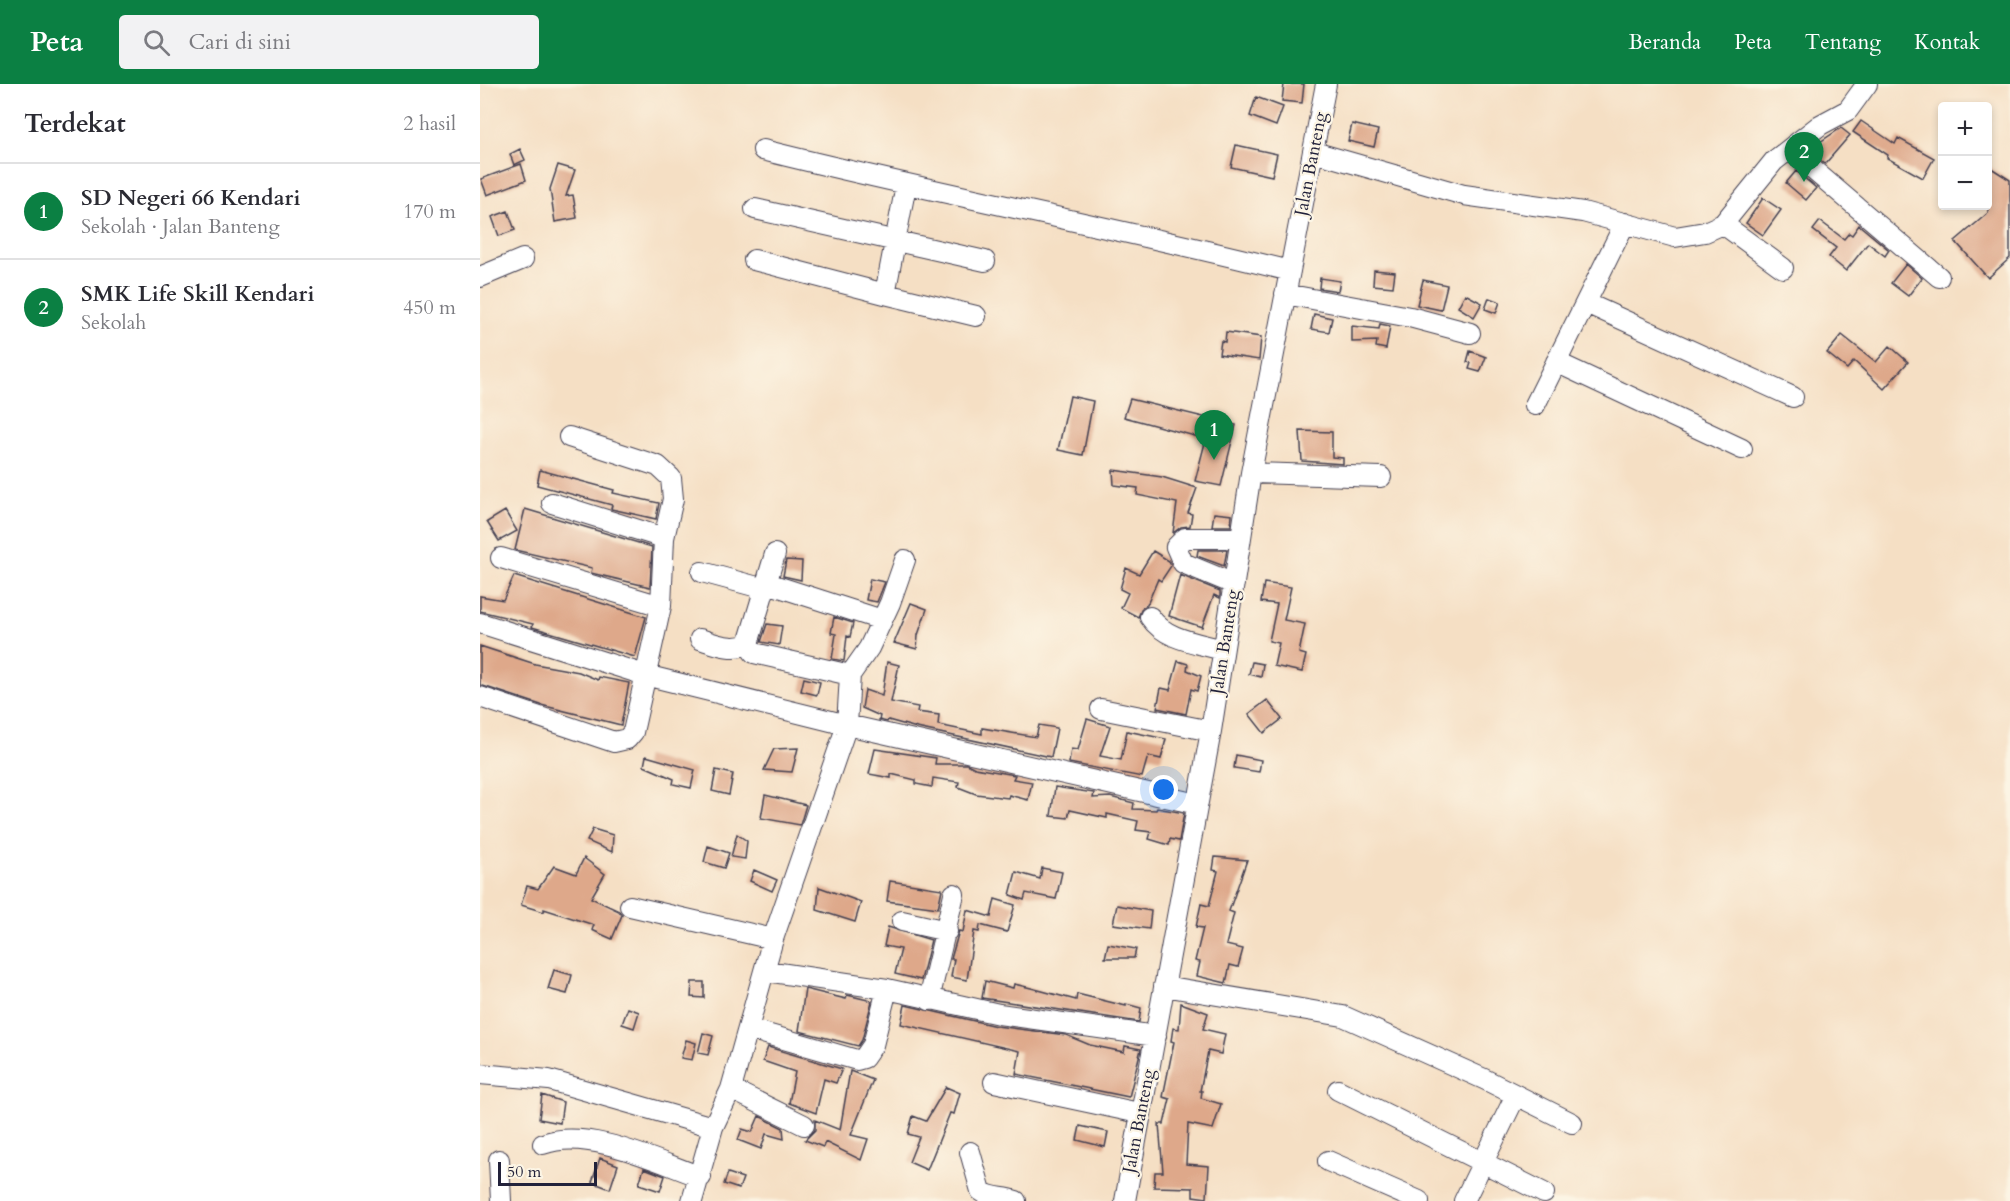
<!DOCTYPE html>
<html lang="id">
<meta charset="utf-8">
<style>
body{margin:0;font-family:Cardo,serif;background:#f2f2f3;color:#2b2b33}
.controls{position:absolute;right:18px;top:18px;display:grid;overflow:hidden;border-radius:6px;box-shadow:0 3px 9px #0003}
.controls button{width:54px;height:54px;display:grid;place-items:center;padding:0;border:0;border-bottom:2px solid #e1e1e2;background:#fff;color:#2b2b33;font:30px sans-serif}
.scale{position:absolute;left:18px;bottom:15px;width:99px;box-sizing:border-box;padding-left:6px;border:3px solid #22223b;border-top:0;font-size:16px;line-height:21px;white-space:nowrap;color:#22223b;-webkit-text-stroke:4px #fcf5e5;paint-order:stroke}
.you{position:absolute;left:684px;top:706px;width:21px;height:21px;margin:-15px;border:4px solid #fff;border-radius:50%;background:#1a73e8;box-shadow:0 0 0 9px #1a73e833}
.badge{display:grid;place-items:center;width:39px;height:39px;border-radius:50%;background:#0b8043;color:#fff;font-size:20px;font-weight:700}
.pin{position:absolute;translate:-50% -50px;filter:drop-shadow(0 2px 3px #0008)}
.pin::after{content:'';position:absolute;top:32px;width:21px;height:18px;background:inherit;clip-path:polygon(0 0,100% 0,50% 100%)}
.list{margin:0;padding:0;list-style:none}
h2{display:flex;justify-content:space-between;align-items:center;height:78px;margin:0;padding:0 24px;font-size:26px}
h2 small{font-size:20px;font-weight:400;color:#7c7c81}
.list li{display:grid;grid-template-columns:39px 1fr auto;gap:18px;align-items:center;box-sizing:border-box;height:96px;padding:0 24px;border-top:2px solid #e1e1e2}
.list b{display:block;font-size:22px;white-space:nowrap}
.list p{margin:0;font-size:20px;white-space:nowrap;color:#7c7c81}
.list em{font-size:20px;font-style:normal;color:#7c7c81}
.icon{flex:none;width:33px;height:33px;fill:none;stroke:currentColor;stroke-width:2;stroke-linecap:round;stroke-linejoin:round}
.map{position:relative;flex:none;width:1530px;height:1117px;overflow:hidden}
header{display:flex;align-items:center;gap:36px;box-sizing:border-box;height:84px;padding:0 30px;background:#0b8043;color:#fff}
header strong{font-size:28px}
nav{display:flex;gap:33px;margin-inline-start:auto;font-size:21px}
.search{width:420px;height:54px;background:#f2f2f3;display:flex;align-items:center;gap:15px;box-sizing:border-box;padding:0 21px;border-radius:6px;color:#7c7c81;font-size:22px}
main{display:flex}
aside{flex:1;background:#fff}
.map>svg:first-child{display:block}
</style>
<header>
<strong>Peta</strong>
<div class="search"><svg class="icon" aria-label="search" viewBox="0 0 24 24"><circle cx="10" cy="10" r="6"/><path d="M15 15l6 6"/></svg>Cari di sini</div>
<nav><a>Beranda</a><a>Peta</a><a>Tentang</a><a>Kontak</a></nav>
</header>
<main>
<aside>
<h2>Terdekat<small>2 hasil</small></h2>
<ul class="list">
<li><span class="badge">1</span><div><b>SD Negeri 66 Kendari</b><p>Sekolah · Jalan Banteng</p></div><em>170 m</em></li>
<li><span class="badge">2</span><div><b>SMK Life Skill Kendari</b><p>Sekolah</p></div><em>450 m</em></li>
</ul>
</aside>
<div class="map">
<svg width="1530" height="1117" viewBox="0 0 1530 1117">
<rect width="100%" height="100%" fill="#fcf5e5"/>
<filter id="ink" filterUnits="userSpaceOnUse"><feTurbulence type="fractalNoise" baseFrequency=".0167" numOctaves="2"/><feDisplacementMap in="SourceGraphic" scale="12" xChannelSelector="R" yChannelSelector="G"/><feConvolveMatrix kernelMatrix="1 2 1 2 8 2 1 2 1" color-interpolation-filters="sRGB"/></filter>
<filter id="wash" filterUnits="userSpaceOnUse"><feTurbulence type="fractalNoise" baseFrequency=".008" numOctaves="4" result="noise"/><feDisplacementMap in="SourceGraphic" scale="24" xChannelSelector="R" yChannelSelector="G"/><feGaussianBlur stdDeviation="1.35" result="paint"/><feColorMatrix in="noise" values="0 0 0 0 0 0 0 0 0 0 0 0 0 0 0 0 0 1.4 0 .05"/><feComposite in="paint" operator="in"/></filter>
<g filter="url(#wash)">
<rect width="100%" height="100%" fill="#f5dfc4"/>
<g id="blocks">
<path fill="#dea88a" d="M804 0H824L822 19 802 17Z
M776 13 803 23 796 42 770 32Z
M1381 37 1415 60 1418 54 1454 74 1443 94 1407 74 1408 71 1373 48Z
M872 40 898 46 894 63 868 57Z
M1361 44 1370 51 1345 80 1328 66Z
M756 61 797 70 792 92 751 83Z
M40 65 45 76 34 81 30 70Z
M41 80 46 96 7 111 1 95Z
M78 81 95 86 86 112 93 111 97 134 75 138 70 105Z
M1508 82 1530 96V174L1508 194 1475 157 1508 129Z
M1316 87 1336 104 1326 116 1306 99Z
M1283 114 1301 126 1283 151 1266 139Z
M28 127 35 146 19 152 12 133Z
M1340 137 1364 155 1369 149 1372 151 1379 141 1409 166 1405 172 1388 159 1366 187 1349 173 1356 164 1333 146Z
M1426 180 1442 194 1428 212 1411 199Z
M894 186 915 188 913 203 893 201Z
M840 194 860 197 858 207 839 204Z
M943 196 967 201 961 226 937 221Z
M985 210 1002 219 994 233 978 223Z
M1009 214 1020 218 1016 229 1005 225Z
M834 230 852 234 849 248 831 245Z
M900 240 910 242 906 265 896 263 897 257 872 258V242L899 245Z
M746 248 781 253 779 276 739 270 741 257 745 258Z
M1362 251 1396 278 1410 262 1428 278 1404 305 1374 277 1367 285 1347 269Z
M990 267 1006 273 1000 288 989 285 991 279 987 278Z
M590 312 613 317 603 371 578 366Z
M650 315 756 341 741 402 715 397 726 355 644 333Z
M820 347 852 348V373L863 374V380L822 377Z
M60 386 134 406 133 409 179 419 176 435 136 426 131 425 132 421 57 401Z
M633 386 682 393 717 404 708 429 712 430 710 442 701 443 693 449 697 419 657 411 658 404 634 401Z
M45 425 172 463 170 503 111 489 112 484 35 466Z
M25 427 37 447 19 457 7 438Z
M734 429 752 431 751 442H732Z
M718 466H747L744 482 717 472Z
M673 467 689 477 691 482 681 497 678 495 667 521 662 524 658 533 641 524 648 509 640 505 646 484 659 490Z
M306 476 322 477 321 496 303 492Z
M700 491 740 507V514L734 511 722 543 689 532Z
M34 492 166 533 155 573 52 543 53 540 0 527V512L23 516Z
M390 495 405 498 397 518 386 516Z
M784 499 811 503 804 536 825 540 819 569 826 571 822 588 794 582 799 559 789 557 797 520 781 518Z
M431 519 447 525 438 551 437 565 414 559Z
M354 533 373 539 370 553 367 552 364 577 352 575 356 550 351 549Z
M287 540 302 542 299 561 281 558Z
M0 562 55 580 99 588 118 596 119 593 149 599 141 641 61 621 0 601Z
M698 577 708 580 707 586 721 592 717 607 711 605 706 630 677 624 681 604 690 606Z
M407 578 419 581 411 618 438 623 437 628 459 631 458 641 502 650V644L556 653 559 641 577 644 571 673 437 644 408 636 407 638 399 636 400 632 382 624 385 606 402 612Z
M772 578 783 580 781 593 769 590Z
M324 594 340 598 337 611 321 607Z
M787 616 802 635 784 649 769 630Z
M607 635 630 642 620 672 641 676 647 647 686 655 681 675 668 672 662 693 589 679 591 665 598 666Z
M318 664 312 688 284 686 294 665Z
M395 665 456 674 455 680H487L495 684 535 691 533 695 552 698 548 716 529 711 528 714 496 710 478 703 479 698 453 694 452 703 436 700V696L411 690V694L389 690Z
M756 671 781 676 779 688 754 684Z
M166 672 215 686 211 704 193 700 194 695 164 682Z
M236 686 253 690 249 711 232 707Z
M575 703 614 709 613 714 630 713 654 719 653 725 676 726 677 724 704 729 699 757 690 755 689 761 669 755 671 748 656 746 658 737 627 730V734L590 726 588 734 571 732Z
M285 711 326 721 320 741 281 734Z
M113 745 133 751 132 768 107 757Z
M257 750 267 757 265 775 251 773Z
M228 762 249 769 244 784 224 778Z
M735 773 767 776 749 827 754 829 746 861 763 865 758 883 750 881 746 899 717 892 720 878 715 877 723 844 716 843 721 820 729 822 738 787 733 786Z
M104 774 125 790 111 814 139 827 142 831 132 855 112 846 114 841 64 825V828L41 821 47 802 58 805 74 782 96 790Z
M562 784 582 788 576 815 546 809 544 816 530 811 536 788 560 795Z
M274 786 297 796 292 807 270 797Z
M410 797 462 805 458 824 407 817Z
M339 803 381 818 375 838 337 826Z
M515 815 535 821 527 848 500 841 499 848 494 847 487 896 471 893 474 875H471L479 847 483 848 487 826 511 833Z
M637 821 671 827 669 845 633 840Z
M408 843 451 856 441 896 415 890 421 865 404 862Z
M628 860 656 865 654 874H625Z
M74 886 92 891 87 910 68 905Z
M505 897 533 904 534 900 551 904 596 916 597 910 646 922V920L661 924 659 938 502 914Z
M212 898H224V914L211 913Z
M325 905 366 915 367 911 392 917 382 956 378 962 319 947Z
M701 919 728 929 723 945 745 950 741 970 728 967 720 1007H722L721 1014 741 1020 733 1045 708 1040 706 1080 729 1082 727 1114 713 1112V1104L674 1103 675 1088H683L679 1040H684L690 1015 683 1013 694 958 691 957 693 944 699 945Z
M425 921 516 942 586 951 610 961 644 968 645 962 661 965 649 1013 536 990 540 967 421 940Z
M148 924 159 928 154 944 142 940Z
M223 949 233 952 228 971 218 969Z
M206 956 216 959 212 976 201 974Z
M288 963 362 985 356 999 344 995 336 1029 309 1019 315 988 283 977Z
M370 987 393 996 371 1051 388 1055 381 1076 345 1058 343 1063 325 1056 335 1046V1036L360 1046Z
M466 1003 480 1009 474 1030 470 1029 447 1086 429 1078 439 1053 428 1050 433 1032 446 1037Z
M62 1011 83 1018 80 1039 59 1035Z
M279 1032 303 1044 304 1055 286 1050 281 1065 258 1056 262 1045 272 1048Z
M600 1042 628 1048 625 1063 597 1056Z
M120 1074 138 1081 130 1105 112 1098Z
M164 1084 185 1092 180 1107 159 1100Z
M248 1089 263 1094 259 1105 244 1100Z"/>
</g>
</g>
<g filter="url(#ink)">
<use href="#blocks" fill-opacity="0" stroke="#423e50" stroke-width="1.5"/>
<g fill="none" stroke-linecap="round" stroke-linejoin="round">
<defs>
<path id="minor" d="M283 66C458 110 635 143 810 187
M1310 66 1459 193
M834 68 984 111 1103 128 1195 153 1225 148 1243 140 1303 184
M275 125 505 177
M1243 140 1294 77 1340 41 1368 26 1387 0
M274 176 405 210 426 101
M0 193 43 175
M405 210 496 232
M805 210 930 233 990 249
M1106 219 1313 313
M1076 278 1262 365
M1055 321 1145 139
M771 389 901 393
M72 419 184 454
M295 470 268 560 274 569 370 591
M21 474 181 522
M222 488 285 505
M287 499 402 536
M754 500 703 479 696 463 705 454H761
M670 533C685 556 719 559 743 566
M0 539 165 591 367 641 717 720
M220 555C236 560 252 567 268 560
M0 613 134 658 147 655 153 648 181 522 184 454 193 415 191 394 178 382 89 353
M621 625 731 647
M150 822 293 855
M422 837 467 847
M684 902 863 932 1004 995 1092 1039
M407 905 519 930 676 952
M449 916 474 810
M269 945 377 976 384 974 393 961 407 905 286 887
M0 990 69 996 233 1043
M514 998 659 1029
M251 1005 324 1041
M858 1006 1064 1109
M63 1060C107 1043 178 1078 221 1093
M490 1068 501 1107C511 1115 524 1112 536 1117
M19 1076 21 1117
M848 1077 939 1117
M212 1117 233 1043 251 1005 293 855 367 641 370 591 389 564 410 519 425 476
M645 1117 731 647 771 389 846 0
M984 1117 1036 1011"/>
</defs>
<use href="#minor" stroke="#423e50" stroke-width="22"/>
<use href="#minor" stroke="#fff" stroke-width="20"/>
</g>
</g>
<g text-anchor="middle" dominant-baseline="central" stroke-width="4.5" stroke-linejoin="round" paint-order="stroke">
<g font-size="18" fill="#22223b" stroke="#fcf5e5">
<text transform="translate(831 80) rotate(-79)">Jalan Banteng</text>
<text transform="translate(745 558) rotate(-81)">Jalan Banteng</text>
<text transform="translate(659 1037) rotate(-79)">Jalan Banteng</text>
</g>
</g>
</svg>
<div class="controls">
<button>+</button>
<button>−</button>
</div>
<div class="scale">50 m</div>
<div class="you"></div>
<div class="pin badge" style="left:734px;top:376px">1</div>
<div class="pin badge" style="left:1324px;top:98px">2</div>
</div>
</main>
